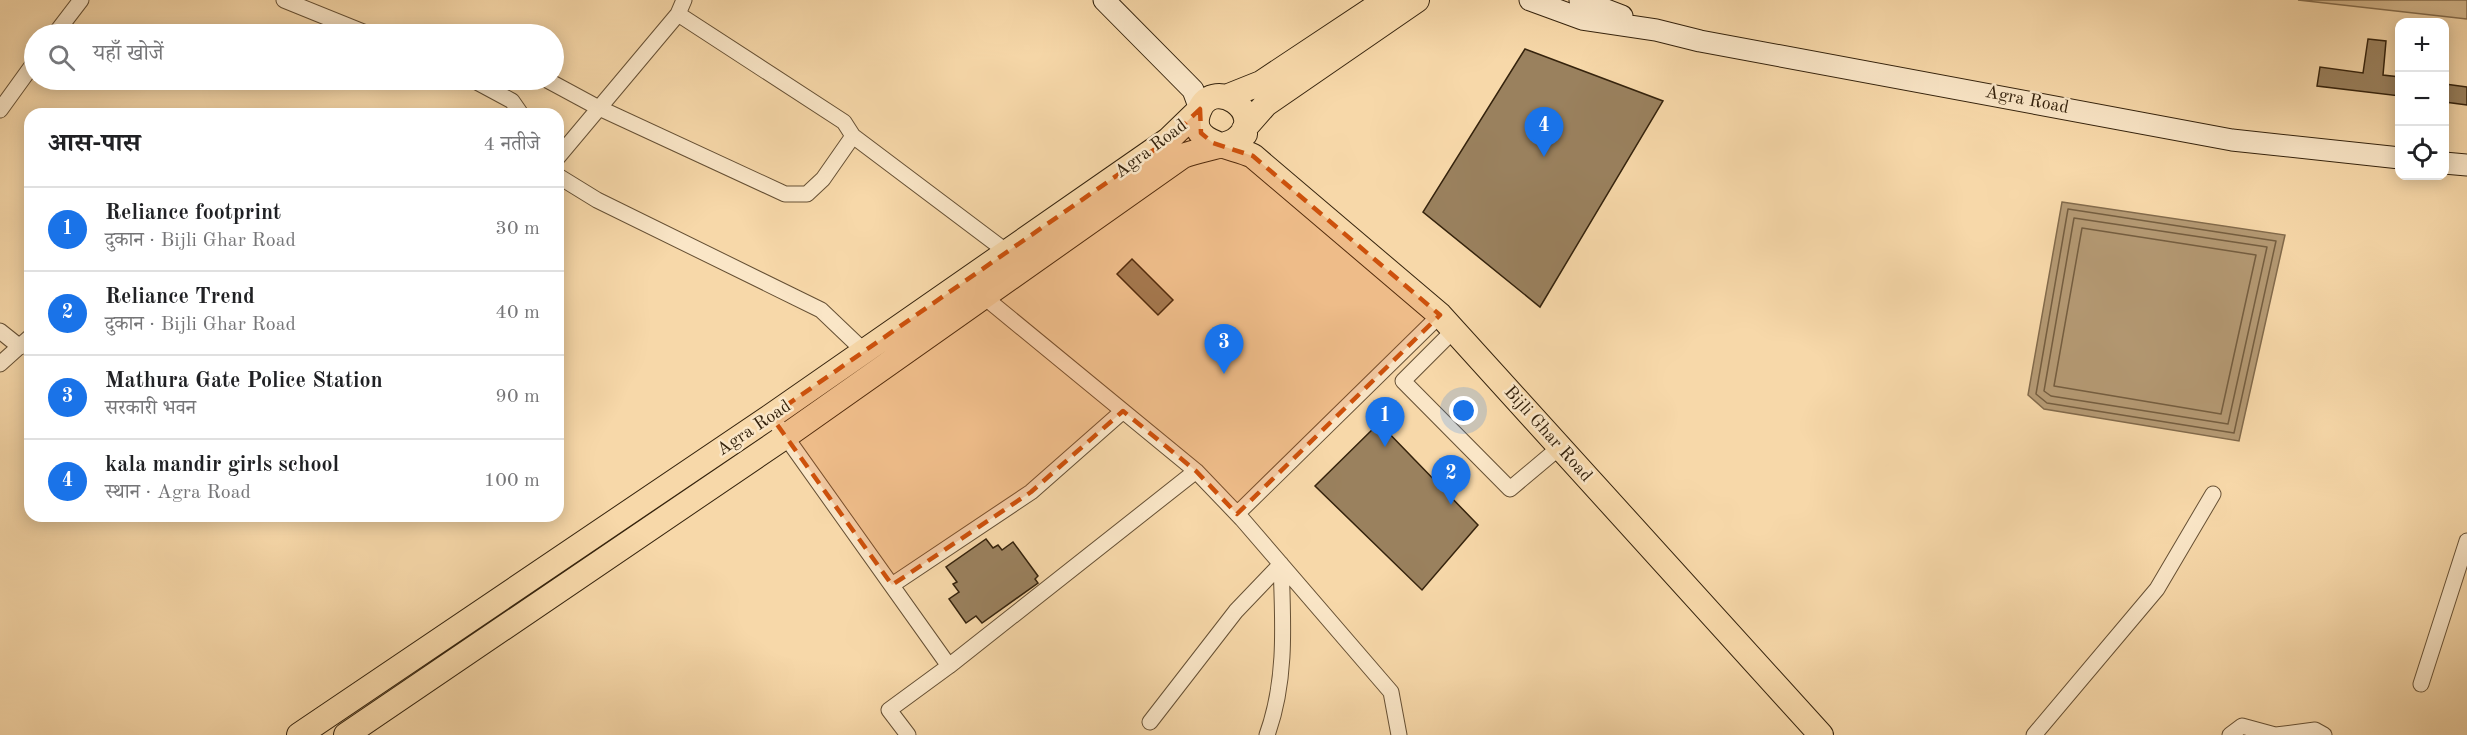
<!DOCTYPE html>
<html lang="hi">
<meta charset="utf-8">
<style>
body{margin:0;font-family:"Old Standard TT","Noto Serif Devanagari",serif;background:#f2f2f2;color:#202124}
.controls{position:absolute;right:18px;top:18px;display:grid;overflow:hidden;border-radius:12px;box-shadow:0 3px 15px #0003}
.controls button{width:54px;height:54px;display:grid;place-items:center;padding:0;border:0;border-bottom:2px solid #e0e0e0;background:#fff;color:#202124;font:30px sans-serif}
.you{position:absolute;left:1464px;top:411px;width:21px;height:21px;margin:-15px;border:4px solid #fff;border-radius:50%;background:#1a73e8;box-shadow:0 0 0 9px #1a73e833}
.badge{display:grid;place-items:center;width:39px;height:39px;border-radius:50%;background:#1a73e8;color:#fff;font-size:20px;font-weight:700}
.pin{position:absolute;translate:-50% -50px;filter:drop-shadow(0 2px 3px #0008)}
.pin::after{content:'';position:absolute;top:32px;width:21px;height:18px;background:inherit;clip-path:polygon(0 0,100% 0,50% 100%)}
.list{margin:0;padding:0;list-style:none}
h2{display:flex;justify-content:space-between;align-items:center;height:78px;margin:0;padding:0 24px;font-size:26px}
h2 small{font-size:20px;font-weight:400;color:#757577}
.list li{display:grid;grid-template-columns:39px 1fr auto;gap:18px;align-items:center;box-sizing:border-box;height:84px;padding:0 24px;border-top:2px solid #e0e0e0}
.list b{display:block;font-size:22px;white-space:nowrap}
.list p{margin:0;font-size:20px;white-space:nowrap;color:#757577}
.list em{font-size:20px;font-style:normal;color:#757577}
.icon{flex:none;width:33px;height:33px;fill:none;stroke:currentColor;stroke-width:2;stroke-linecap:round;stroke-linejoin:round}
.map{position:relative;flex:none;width:2467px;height:735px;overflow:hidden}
.search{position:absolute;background:#fff;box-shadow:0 3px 15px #0003;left:24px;top:24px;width:540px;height:66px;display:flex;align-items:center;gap:15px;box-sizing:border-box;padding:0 21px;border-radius:33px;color:#757577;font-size:22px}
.panel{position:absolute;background:#fff;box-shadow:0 3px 15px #0003;left:24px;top:108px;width:540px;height:414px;border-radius:18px}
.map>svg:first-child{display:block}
</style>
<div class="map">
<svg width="2467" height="735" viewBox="0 0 2467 735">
<rect width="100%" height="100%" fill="#f7d8a9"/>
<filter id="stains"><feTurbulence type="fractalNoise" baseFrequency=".00333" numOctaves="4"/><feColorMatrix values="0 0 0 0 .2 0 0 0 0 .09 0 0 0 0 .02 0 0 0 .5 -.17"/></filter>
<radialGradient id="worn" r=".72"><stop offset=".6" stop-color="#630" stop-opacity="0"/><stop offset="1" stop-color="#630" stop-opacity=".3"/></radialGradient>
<path fill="#d6b98e" stroke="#866e4e" stroke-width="1.5" d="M2298 0H2467V19Z"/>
<path fill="#b59a74" stroke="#826a4b" stroke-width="1.5" d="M2062 202 2285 235 2239 441 2044 409 2028 395Z"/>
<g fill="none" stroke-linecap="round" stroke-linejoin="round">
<path stroke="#755e40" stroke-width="1.5" d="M2068 209 2276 241 2234 433 2047 403 2036 394Z
M2074 218 2267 247 2228 424 2051 396 2044 391Z
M2082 228 2256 255 2221 414 2054 386Z"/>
</g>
<path fill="#9a815e" stroke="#35230d" stroke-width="1.5" d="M2368 39 2386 41 2383 75 2400 77V96L2317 86 2320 67 2363 73Z
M1525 49 1663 101 1540 307 1423 212Z
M2445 84 2467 87V105L2445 102Z
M1132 259 1173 300 1158 315 1117 274Z
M1379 423 1478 525 1422 590 1315 486Z
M986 539 993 548 998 545 1002 550 1013 542 1038 576 1035 579 1038 583 982 623 976 616 966 623 949 599 959 592 953 584 957 582 946 567Z"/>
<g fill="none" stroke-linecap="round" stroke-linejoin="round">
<defs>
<path id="street" d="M284 0 368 34
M678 14 684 0
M55 34 81 0
M473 80 512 101 521 114
M547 80 597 107 785 194H807L823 179 853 136
M0 110 34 63
M558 157 678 14 844 122 853 136 1007 252
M558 176 597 200 821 310 864 351
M983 296 1196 471
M1454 330 1403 381 1510 489 1560 447
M0 331 20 347
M0 364 30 337
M771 416 949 666
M1237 514 1440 315
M892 585 1031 492 1123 411
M2421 684 2467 541
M1150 722 1236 611 1281 564C1283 622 1287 680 1267 735
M908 735 889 710 949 666 1196 471 1242 519 1391 692 1399 735
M2034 735 2157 589 2213 494
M2230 735 2242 726 2275 735
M2276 735 2315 730 2324 735"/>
<path id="secondary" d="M1104 0 1193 90 1200 109
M1530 0 1582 19 1656 30 1700 41 2232 140 2400 158
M1580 0 1622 16
M2444 163 2467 165"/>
<path id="primary" d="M1226 97 1261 83 1386 0
M1245 134 1244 129 1266 104 1417 0
M299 735 771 416 1168 140 1200 109
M346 735 786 436 1183 156C1198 150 1226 146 1235 140 1271 114 1210 72 1198 114 1189 145 1234 146 1253 156L1440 315 1821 735"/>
</defs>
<use href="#street" stroke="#665034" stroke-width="17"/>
<use href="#secondary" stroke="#35230d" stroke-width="23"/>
<use href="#primary" stroke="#35230d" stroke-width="26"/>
<use href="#street" stroke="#fae6c7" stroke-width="15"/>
<use href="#secondary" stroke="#fae6c7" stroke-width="21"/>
<use href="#primary" stroke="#f7d8a9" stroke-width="24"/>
</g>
<path fill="#cd510c" fill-opacity="0.2" stroke="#cd510c" stroke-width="4.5" stroke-dasharray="12 8" stroke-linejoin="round" d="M1200 109 1201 133 1213 143 1253 156 1440 315 1237 514 1196 471 1123 411 1031 492 892 585 771 416 1168 140Z"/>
<g text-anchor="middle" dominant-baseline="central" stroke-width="5" stroke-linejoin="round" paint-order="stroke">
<g font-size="18" fill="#35230d" stroke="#fae6c7">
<text transform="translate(2027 100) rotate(11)">Agra Road</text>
<text transform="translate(1151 149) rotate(-37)">Agra Road</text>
<text transform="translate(754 428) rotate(-34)">Agra Road</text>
<text transform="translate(1548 434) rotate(48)">Bijli Ghar Road</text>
</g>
</g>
<rect width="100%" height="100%" filter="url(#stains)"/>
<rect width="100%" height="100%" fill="url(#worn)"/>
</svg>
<div class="controls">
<button>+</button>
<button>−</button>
<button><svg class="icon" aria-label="locate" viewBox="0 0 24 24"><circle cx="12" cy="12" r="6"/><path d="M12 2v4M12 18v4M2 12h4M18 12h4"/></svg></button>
</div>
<div class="you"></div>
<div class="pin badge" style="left:1385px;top:447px">1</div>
<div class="pin badge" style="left:1451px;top:505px">2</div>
<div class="pin badge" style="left:1224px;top:374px">3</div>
<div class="pin badge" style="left:1544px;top:157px">4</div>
<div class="search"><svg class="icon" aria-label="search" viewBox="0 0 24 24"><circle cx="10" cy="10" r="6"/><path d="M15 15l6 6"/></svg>यहाँ खोजें</div>
<section class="panel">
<h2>आस-पास<small>4 नतीजे</small></h2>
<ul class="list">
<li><span class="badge">1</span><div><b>Reliance footprint</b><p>दुकान · Bijli Ghar Road</p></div><em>30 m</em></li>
<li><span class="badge">2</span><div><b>Reliance Trend</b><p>दुकान · Bijli Ghar Road</p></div><em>40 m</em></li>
<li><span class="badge">3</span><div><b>Mathura Gate Police Station</b><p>सरकारी भवन</p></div><em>90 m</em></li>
<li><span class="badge">4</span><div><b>kala mandir girls school</b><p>स्थान · Agra Road</p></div><em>100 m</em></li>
</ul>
</section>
</div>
